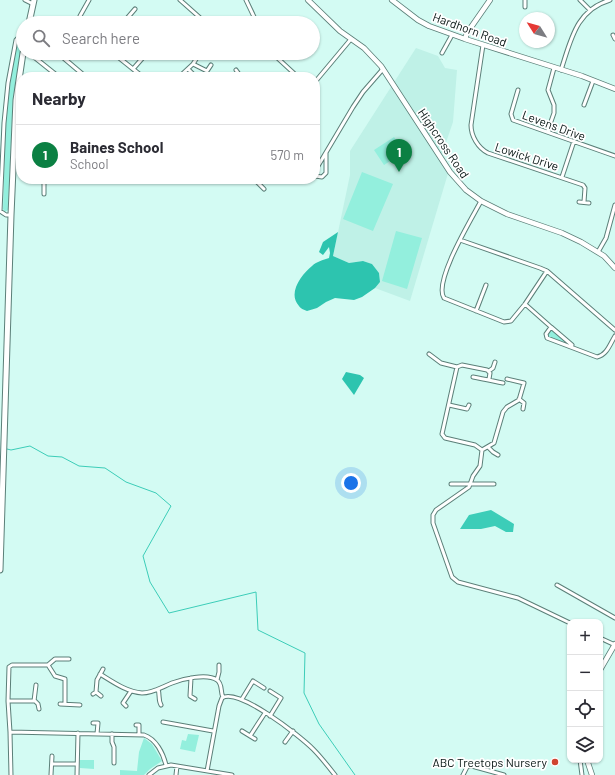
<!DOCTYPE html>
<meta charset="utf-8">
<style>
body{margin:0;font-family:Barlow,sans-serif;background:#f7f7f7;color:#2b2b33}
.controls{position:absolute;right:12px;bottom:12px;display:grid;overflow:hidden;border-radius:8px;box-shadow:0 1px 3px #0004}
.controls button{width:36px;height:36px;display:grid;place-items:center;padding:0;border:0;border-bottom:1px solid #e1e1e2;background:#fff;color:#2b2b33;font:20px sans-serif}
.compass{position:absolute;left:519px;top:12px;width:36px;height:36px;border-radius:50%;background:#fff;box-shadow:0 1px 3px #0004;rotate:307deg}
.you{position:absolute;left:351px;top:483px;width:14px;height:14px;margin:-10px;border:3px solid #fff;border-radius:50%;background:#1a73e8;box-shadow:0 0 0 6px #1a73e833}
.badge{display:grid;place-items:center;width:26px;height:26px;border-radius:50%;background:#0b8043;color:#fff;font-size:13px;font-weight:700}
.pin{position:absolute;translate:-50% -33px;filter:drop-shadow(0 1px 2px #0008)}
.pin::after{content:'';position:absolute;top:21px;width:14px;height:12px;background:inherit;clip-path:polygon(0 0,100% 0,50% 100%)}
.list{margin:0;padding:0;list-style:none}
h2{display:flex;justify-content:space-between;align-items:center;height:52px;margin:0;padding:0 16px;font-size:17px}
h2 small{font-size:13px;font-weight:400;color:#7c7c81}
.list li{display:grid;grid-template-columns:26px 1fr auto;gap:12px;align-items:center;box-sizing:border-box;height:60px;padding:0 16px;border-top:1px solid #e1e1e2}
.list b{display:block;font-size:15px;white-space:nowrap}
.list p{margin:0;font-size:13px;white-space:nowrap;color:#7c7c81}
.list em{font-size:13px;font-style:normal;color:#7c7c81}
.icon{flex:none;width:22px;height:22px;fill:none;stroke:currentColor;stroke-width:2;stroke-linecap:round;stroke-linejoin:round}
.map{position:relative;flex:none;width:615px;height:775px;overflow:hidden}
.search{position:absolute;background:#fff;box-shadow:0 1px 3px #0004;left:16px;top:16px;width:304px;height:44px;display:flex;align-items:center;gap:10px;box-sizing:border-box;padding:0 14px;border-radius:22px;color:#7c7c81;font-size:15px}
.panel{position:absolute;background:#fff;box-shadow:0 1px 3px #0004;left:16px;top:72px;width:304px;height:112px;border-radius:16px}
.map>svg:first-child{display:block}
</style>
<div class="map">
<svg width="615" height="775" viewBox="0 0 615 775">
<rect width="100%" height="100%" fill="#d3fbf3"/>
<path fill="#bff1e7" d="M416 48 438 56 445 68 457 70 453 122 441 157 449 170 410 301 375 288 380 282 379 273 372 264 363 261 349 263 333 256 350 175V151Z"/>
<path fill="#93efdd" d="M18 39H20L22 41 13 98 8 208V210L5 212 3 209 6 113 14 57Z
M394 137 404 152 384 165 374 150Z
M362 172 393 184 373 231 343 219Z
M396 231 422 238 407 289 382 281Z
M551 327 573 347 546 336Z
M188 734 199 735 195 752 180 749 182 740 186 741Z
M144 738 152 744 162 761 150 769 144 775H120V770L137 771 139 752Z
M80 760H94V769L80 768Z"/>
<path fill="#2dc4af" d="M338 232 333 256 349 263 363 261 372 264 379 273 380 282 375 288 362 297 354 300 335 298 326 302 317 308 307 311C304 310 300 308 299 306 287 293 302 274 312 266 316 262 323 260 329 258L330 253 329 247 323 255 319 252 323 242Z
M346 372 360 375 364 378 354 395 342 379Z"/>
<path fill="#3ccdb8" d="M491 510 514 524 513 532H506L495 526 481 529H460L469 515Z"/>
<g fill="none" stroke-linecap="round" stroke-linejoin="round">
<path stroke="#3ccdb8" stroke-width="1" d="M7 449 11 450 30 446 48 456 62 457 79 466 105 468 126 482 156 493 171 506 143 556 150 582 169 613 256 592 258 630 305 653 304 693 319 724 355 775"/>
<defs>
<path id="street" d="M25 0 33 4
M180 0 206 23
M246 0 257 23
M525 0V7
M580 0 590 10
M81 23 80 16 89 0
M123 23 135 9
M613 35 615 39
M483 45 471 125C471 136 478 148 488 153L583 185 585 188 584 202
M29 53 59 77
M113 53 143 77
M272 53 298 77
M442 53 452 35
M60 55 86 77
M193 64 207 71 211 65
M133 69 147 53
M188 69 196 77
M236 70 241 77
M561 70C571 40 576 10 610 0
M179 77 193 64 200 53
M206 77 208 75
M315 82 351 39
M518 90 511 114 513 120 615 156
M584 105 593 81
M549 132 548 130 554 113V105L548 90 554 68
M315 171 353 107 363 92 383 69
M315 176 322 177 326 173V153
M562 177 574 141
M254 179 264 189
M44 194V179
M481 201C472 218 433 282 444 298L504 322 511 321 525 304 547 271
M579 202 589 203
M11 215H6L0 211 4 123 8 83 16 40 18 38H23
M460 240 540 268 547 271 615 330
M598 252 606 238 615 205
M525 304 551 327 546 334 547 338 597 357C607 355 610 344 615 336
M476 311 486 285
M551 327 572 345
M429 354 441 363 457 367
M489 371 493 368 495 362
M473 377C484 379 493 381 503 383
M489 379 490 373 487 370 462 365 457 367 442 434 445 438 475 445 482 450 480 466 473 476 469 487 436 510 433 515V523L452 577 458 582 518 598 570 623
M519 399 524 403 523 409
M449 405 467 409 469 405
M488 447 493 452 498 455
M482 450 494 443 503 412 507 407 519 400 524 383 507 379
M451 484H494
M557 585 615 618
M600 638 615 645
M48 665 55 676 65 679V704
M48 665 55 659H69
M100 674C113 682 127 692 142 693 153 693 162 687 172 683 182 679 207 673 217 680 223 684 220 692 223 697
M191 678 190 696 195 699
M217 680 219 672V665
M158 689C160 695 158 700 161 705
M96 692 101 696
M93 694 96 692 97 680 103 669
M242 699 253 681 264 688
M34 700 38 704 39 709
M8 701H34L36 685
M60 704 80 705
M126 706 123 703 131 691
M270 716 281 698 270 691
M163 722 213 731
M93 723H98L97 734
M136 725H139V735
M242 731 255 739
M10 732 144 735C156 739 163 753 166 765
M112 734V742L114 747V763
M250 736 265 713
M285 742 293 731
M580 760 582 775
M52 764H77
M207 771 219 706 222 698C238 687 300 736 313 749 321 757 328 766 335 775
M11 775 10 732 8 701 9 667 12 665H48
M51 775 52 756
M77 775 78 733
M149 775 158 768 171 765 232 775
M176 775 177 766
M463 775 468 765 504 775"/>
<path id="secondary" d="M308 0 340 31 364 48 381 66 450 172 466 190 481 201 507 214 562 233 581 242 604 256 615 268
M392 0 418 20 429 26 465 39 582 76 615 89
M465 39 467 33 490 0
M600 670 615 644
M587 760 592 775"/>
<path id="primary" d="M29 23 34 0
M0 570 11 215 16 100 23 53"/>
</defs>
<use href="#street" stroke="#5b7f78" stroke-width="5"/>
<use href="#secondary" stroke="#5b7f78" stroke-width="6"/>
<use href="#primary" stroke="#5b7f78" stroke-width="7"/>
<use href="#street" stroke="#fff" stroke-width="3"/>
<use href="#secondary" stroke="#fff" stroke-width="4.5"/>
<use href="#primary" stroke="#fff" stroke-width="5"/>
</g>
<circle fill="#d04430" stroke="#fff" stroke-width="1.5" cx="555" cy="762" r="4"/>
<g text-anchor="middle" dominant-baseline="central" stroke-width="3.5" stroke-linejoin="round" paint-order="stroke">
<g font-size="12" fill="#071513" stroke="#fff">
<text transform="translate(470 29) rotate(20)">Hardhorn Road</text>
<text transform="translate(554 125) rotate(20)">Levens Drive</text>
<text transform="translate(444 143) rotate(56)">Highcross Road</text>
<text transform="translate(527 156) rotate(18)">Lowick Drive</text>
</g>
<g font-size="12" fill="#071513" stroke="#fff" text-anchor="end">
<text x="547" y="762">ABC Treetops Nursery</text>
</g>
</g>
</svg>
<div class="controls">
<button>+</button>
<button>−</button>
<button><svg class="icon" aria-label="locate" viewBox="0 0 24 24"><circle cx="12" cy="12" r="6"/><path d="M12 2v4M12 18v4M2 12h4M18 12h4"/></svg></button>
<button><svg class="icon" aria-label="layers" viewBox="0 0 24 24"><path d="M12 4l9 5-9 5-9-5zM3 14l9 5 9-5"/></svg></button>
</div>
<svg class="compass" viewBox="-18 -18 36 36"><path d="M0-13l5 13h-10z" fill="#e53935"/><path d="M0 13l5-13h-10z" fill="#7c7c81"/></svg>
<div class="you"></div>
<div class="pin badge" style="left:399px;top:172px">1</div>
<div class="search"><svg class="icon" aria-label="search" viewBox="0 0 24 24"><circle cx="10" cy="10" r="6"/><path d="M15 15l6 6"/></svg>Search here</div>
<section class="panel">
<h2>Nearby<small></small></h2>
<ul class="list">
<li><span class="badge">1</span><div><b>Baines School</b><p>School</p></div><em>570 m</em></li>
</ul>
</section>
</div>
